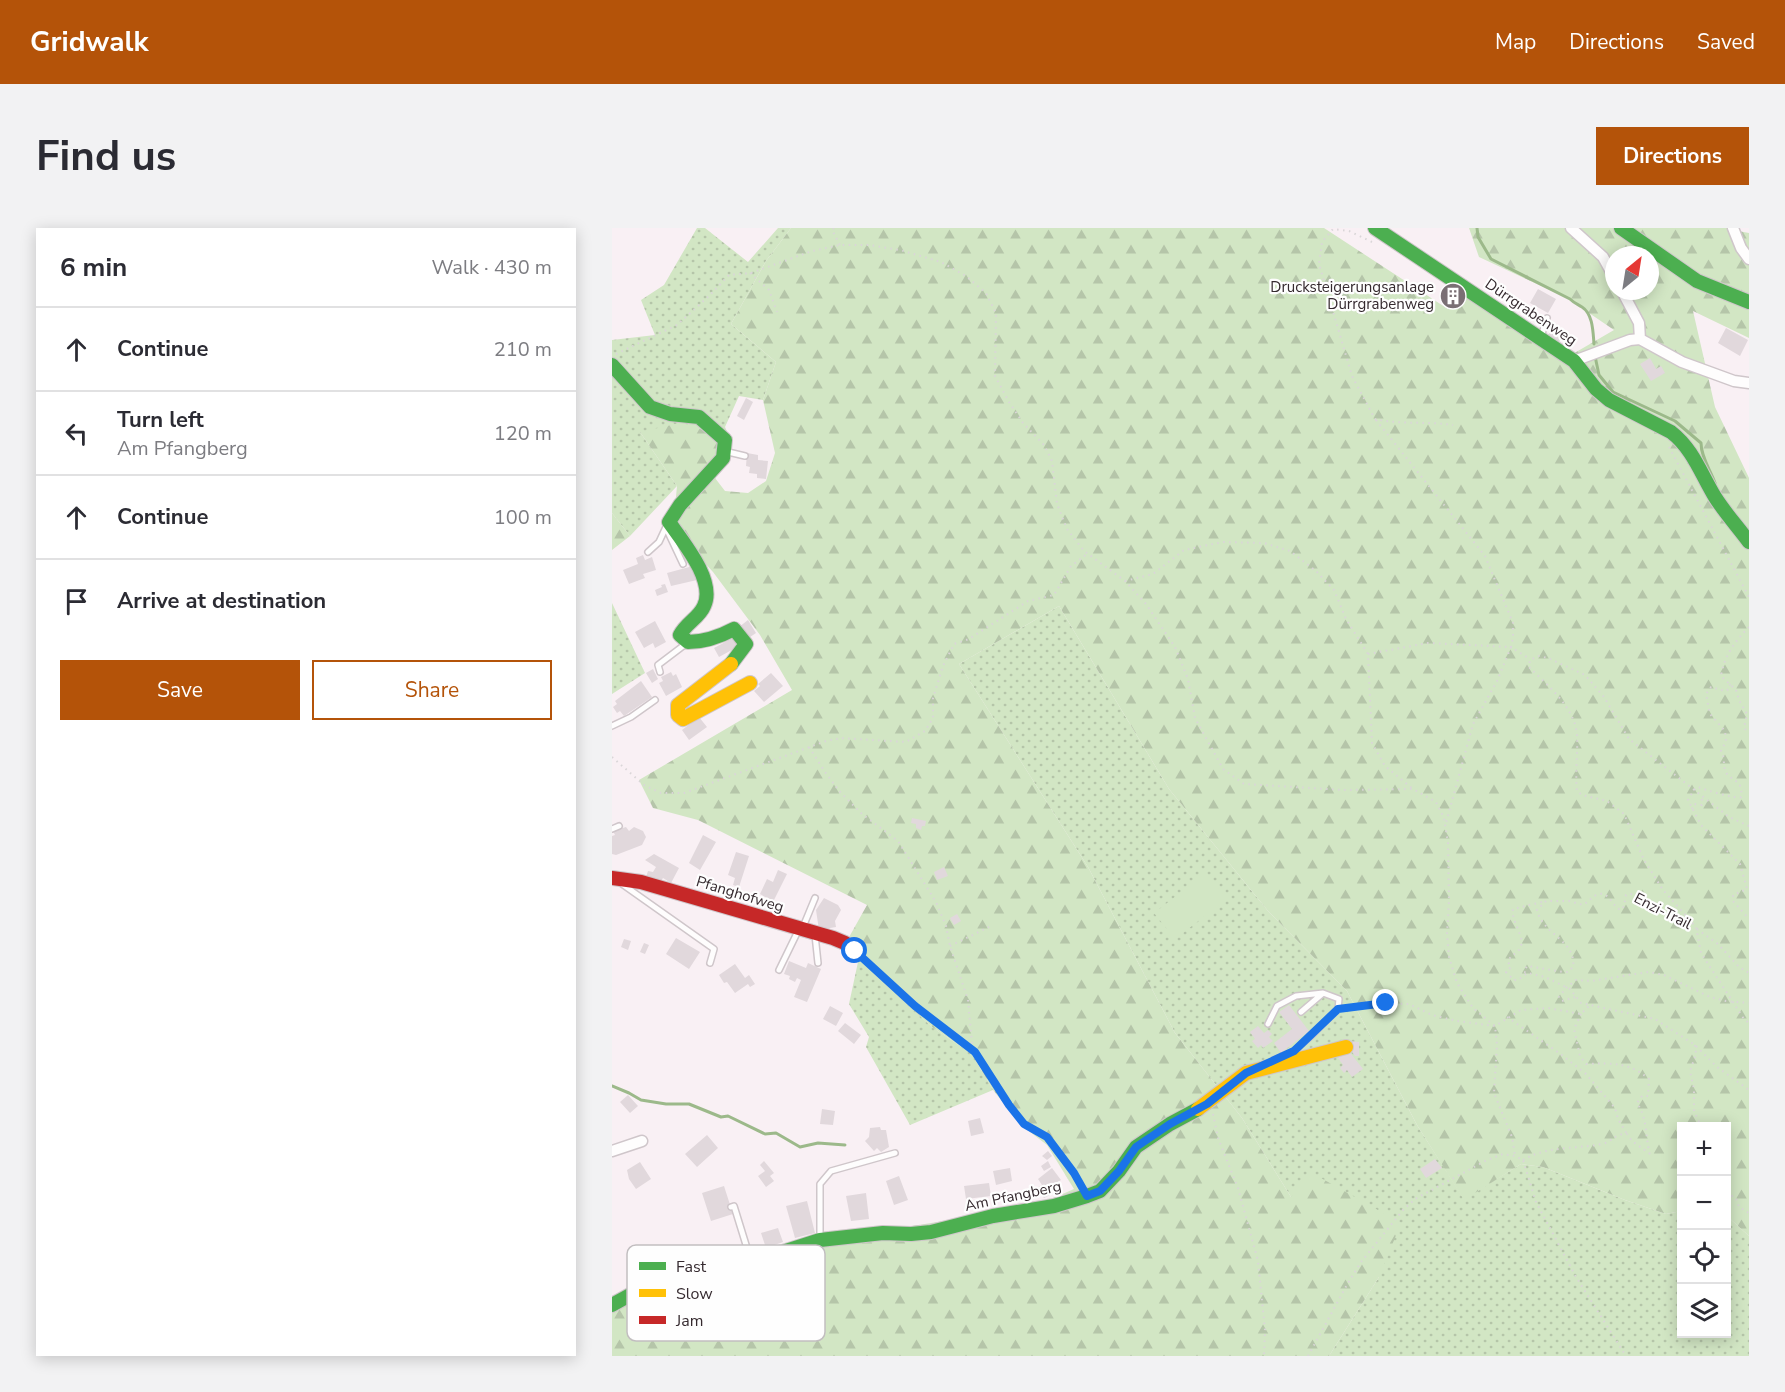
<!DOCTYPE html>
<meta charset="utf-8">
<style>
body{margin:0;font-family:"Nunito Sans",sans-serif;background:#f2f2f3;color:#2b2b33}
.controls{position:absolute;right:18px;bottom:18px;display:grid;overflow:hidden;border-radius:0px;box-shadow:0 3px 15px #0003}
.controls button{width:54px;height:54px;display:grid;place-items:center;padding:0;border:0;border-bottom:2px solid #e1e1e2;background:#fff;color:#2b2b33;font:30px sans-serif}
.compass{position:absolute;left:993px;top:18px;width:54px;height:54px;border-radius:50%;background:#fff;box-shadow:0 3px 15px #0003;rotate:30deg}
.stop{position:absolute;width:18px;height:18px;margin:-14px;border:4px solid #1a73e8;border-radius:50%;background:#fff}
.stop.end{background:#1a73e8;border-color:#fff;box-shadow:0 2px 6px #0008}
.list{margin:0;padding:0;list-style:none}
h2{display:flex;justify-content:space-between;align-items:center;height:78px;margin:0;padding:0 24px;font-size:26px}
h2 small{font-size:20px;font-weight:400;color:#7c7c81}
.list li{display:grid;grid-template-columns:39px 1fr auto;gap:18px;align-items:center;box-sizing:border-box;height:84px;padding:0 24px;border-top:2px solid #e1e1e2}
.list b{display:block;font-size:22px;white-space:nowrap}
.list p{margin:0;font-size:20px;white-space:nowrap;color:#7c7c81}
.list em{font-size:20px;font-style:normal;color:#7c7c81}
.actions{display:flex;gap:12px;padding:18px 24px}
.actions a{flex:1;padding:14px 0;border:2px solid #b45309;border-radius:0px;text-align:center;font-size:21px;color:#b45309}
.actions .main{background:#b45309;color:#fff}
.icon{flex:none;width:33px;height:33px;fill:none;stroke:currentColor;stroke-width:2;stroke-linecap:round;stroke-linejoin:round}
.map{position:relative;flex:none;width:1137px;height:1128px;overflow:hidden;border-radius:0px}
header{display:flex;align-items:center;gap:36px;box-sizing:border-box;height:84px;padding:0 30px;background:#b45309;color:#fff}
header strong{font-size:28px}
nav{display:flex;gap:33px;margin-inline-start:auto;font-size:21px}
.intro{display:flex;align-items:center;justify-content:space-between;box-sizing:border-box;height:144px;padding:0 36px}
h1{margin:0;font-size:42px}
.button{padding:15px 27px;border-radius:0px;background:#b45309;color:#fff;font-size:21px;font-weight:700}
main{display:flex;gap:36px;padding:0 36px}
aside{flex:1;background:#fff;border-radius:0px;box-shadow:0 3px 15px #0003}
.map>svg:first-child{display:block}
</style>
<header>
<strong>Gridwalk</strong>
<nav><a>Map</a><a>Directions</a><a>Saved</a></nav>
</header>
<div class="intro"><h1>Find us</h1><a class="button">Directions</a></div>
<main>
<aside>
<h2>6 min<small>Walk · 430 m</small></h2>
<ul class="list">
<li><svg class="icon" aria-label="ahead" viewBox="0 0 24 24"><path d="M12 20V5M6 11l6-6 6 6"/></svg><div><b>Continue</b></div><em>210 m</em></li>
<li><svg class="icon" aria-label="left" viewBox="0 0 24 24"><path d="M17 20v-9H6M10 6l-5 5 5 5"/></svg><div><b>Turn left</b><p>Am Pfangberg</p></div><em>120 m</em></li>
<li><svg class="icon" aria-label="ahead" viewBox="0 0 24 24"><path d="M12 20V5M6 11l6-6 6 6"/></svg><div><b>Continue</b></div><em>100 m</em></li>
<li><svg class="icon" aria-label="arrive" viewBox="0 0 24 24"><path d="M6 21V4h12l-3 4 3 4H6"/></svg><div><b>Arrive at destination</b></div></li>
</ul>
<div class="actions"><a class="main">Save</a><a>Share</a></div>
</aside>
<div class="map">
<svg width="1137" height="1128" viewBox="0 0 1137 1128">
<defs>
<pattern id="grass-dots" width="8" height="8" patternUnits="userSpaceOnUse" patternTransform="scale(1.5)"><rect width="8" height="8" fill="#d2e6c4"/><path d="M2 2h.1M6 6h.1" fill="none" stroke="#b5c5a9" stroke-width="1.8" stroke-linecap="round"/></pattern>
<pattern id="forest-firs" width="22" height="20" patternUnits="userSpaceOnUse" patternTransform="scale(1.5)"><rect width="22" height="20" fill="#d2e6c4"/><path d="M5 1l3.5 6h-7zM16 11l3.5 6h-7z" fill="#b5c5a9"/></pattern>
</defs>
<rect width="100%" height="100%" fill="#f9f0f4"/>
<path fill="url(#grass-dots)" d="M85 0H93L136 34 166 0H179L154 33 119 96 164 134 151 172 127 168 113 199 118 210 28 204 65 258 18 308 0 285V112L43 107 29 72 52 57Z
M0 375 33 445 0 466Z
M447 378 557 561 656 683 735 763 805 897 852 971 909 936 931 939 1013 972 1054 986 1069 983 1070 1106H1114L1115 988 1137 1008V1128H717L767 1049 679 969 630 890 563 805 476 639 347 436Z
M249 720 269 752 320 799 360 826 381 862 298 897 254 819 257 809 237 776Z"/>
<path fill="url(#forest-firs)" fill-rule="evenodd" d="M179 0H712L836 81 860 64 959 127 1002 102 955 70 867 29 857 0H1126V3L1137 5V110L1081 83 1103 179 1137 250V1008L1115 988 1114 898H1070L1069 983 1054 986 1013 972 931 939 909 936 852 972 805 897 735 763 656 683 557 561 447 378 347 436 476 639 563 805 630 890 679 969 700 945 789 995 767 1049 717 1128H0V1078L177 1016 225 1002 288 1000 399 982 432 974 462 961 435 917 409 897 381 862 360 826 320 799 269 752 249 720 236 711 255 677 86 592 41 580 27 552 180 462 148 407 101 344 61 300 65 258 28 204 68 195 118 210 103 250 113 263 136 265 154 253 163 225 151 172 164 134 119 96 154 33ZM1002 27H1038V63H1002Z
M0 285 18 308 0 322Z"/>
<path fill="#d2e6c4" d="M594 645 615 671 563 711 542 685Z"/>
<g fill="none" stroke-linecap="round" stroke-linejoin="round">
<path stroke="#9cb98a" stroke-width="3" d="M865 0 866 9 879 31 958 71C962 75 965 76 970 79 981 86 981 104 982 116
M983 128 987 147 1001 164 1063 193 1089 215C1089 229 1098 241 1103 255
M0 858 17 865 29 872 54 876H77L109 889 116 888 153 906 164 905 188 919 206 915 233 917"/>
</g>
<path fill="#e1d8dc" d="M926 61 944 71 936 85 918 75Z
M839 63 846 67 842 73 836 69Z
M898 75 903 79 900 83 895 80Z
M943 97 953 103 947 114 936 107Z
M1114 100 1136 112 1128 128 1106 115Z
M1038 130 1044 141 1049 138 1053 145 1039 153 1028 136Z
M134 170 141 174 132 192 125 188Z
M135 225 146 227V232L156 233 154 251 145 250V246L137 245 138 239 134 238Z
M31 327 33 332 40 329 44 342 31 346 33 350 17 356 11 342 26 336 24 330Z
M81 338 85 352 59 358 55 345Z
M53 356 56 364 45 368 43 362 50 359 49 357Z
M136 392 144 405 135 411 127 399Z
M43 393 54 414 43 420 41 415 32 420 23 404Z
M119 407 129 417 107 429 102 420 115 413 114 410Z
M41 441 46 451 40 455 34 445Z
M59 444 61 448 64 446 70 459 54 468 47 455 51 453 49 449Z
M159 445 171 458 152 474 142 463 148 458 146 456Z
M29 453 40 469 12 488 8 483 5 485 1 479 5 476 3 473Z
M87 489 95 499 77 512 70 502Z
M300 590 314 593 313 598H310L309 602 304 600V596L299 595Z
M14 599 17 603 22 599 31 603 34 609 30 617 4 627 0 626V608L3 607 1 603Z
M91 607 104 614 88 642 77 635Z
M124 624 137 628 127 659 121 657 123 650 116 647Z
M42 626 67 640 59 655 51 650 47 656 33 652 36 643 41 644 44 639 33 632Z
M332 639 336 648 325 652 322 644Z
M166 642 175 646 158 680 152 677 155 670 148 666 155 651 161 654Z
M212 670 226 677 229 682 223 693 224 699 207 702 204 682Z
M345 686 349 693 342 697 338 690Z
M64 710 88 724 77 741 54 726Z
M12 711 19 713 16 722 9 719Z
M32 715 37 717 33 726 28 724Z
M177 733 194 740 196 735 209 741 195 774 182 769 189 752 185 750 183 754 177 751 178 748 172 746Z
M123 736 133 750 137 747 143 756 138 759 136 756 123 765 115 754 112 755 107 747Z
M677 777 697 803 669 825 662 815 680 801 667 784Z
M218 778 231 785 224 798 211 791Z
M233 795 249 807 242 816 226 803Z
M646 798 652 805 656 802 660 806 657 809 661 813 651 820 649 817 646 820 640 813 643 811 638 804Z
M737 813 747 814V828H743L737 820Z
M736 822 751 841 740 849 735 842 732 845 728 840 731 837 726 830Z
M16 867 26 878 18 885 8 874Z
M210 881 223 883 221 897 208 896Z
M368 890 372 905 359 908 356 893Z
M268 899 269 902H274L277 919 269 924 265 920 262 923 253 913 257 909 258 900Z
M95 907 106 920 85 939 73 926Z
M436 923 440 928 435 932 430 928Z
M823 931 830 940 814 950 808 941Z
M152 933 162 945 158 948 162 953 154 959 146 948 153 943 148 937Z
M436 933 439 939 432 943 429 938Z
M28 934 39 951 24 961 17 951 15 942Z
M398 940 400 953 384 957 381 943Z
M440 940 449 952 436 960 440 966 432 970 425 960 430 957 426 951Z
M287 948 296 972 282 977 274 953Z
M377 955 379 968 354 971 352 958Z
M112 958 121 986 99 993 90 965Z
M254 965 257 991 239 993 234 968Z
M195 973 203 1005 183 1010 174 978Z
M166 1000 171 1014 154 1020 149 1005Z"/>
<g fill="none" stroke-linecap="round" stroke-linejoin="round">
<defs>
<path id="lane" d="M929 109 935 90
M112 223 133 228
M54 300 71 336
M36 324 47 314 54 299
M48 444 46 437 75 415
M0 498 19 489 43 472
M0 601 7 598
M10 656 102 721 98 735
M191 699 203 670
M203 707 206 735
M167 742 187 701
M689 784 710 766
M656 796 665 778 684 768 711 765 727 771 726 781 699 808 682 823 662 832
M119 979 122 978 139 1033
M208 1011V956L219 943 283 925"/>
<path id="street" d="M959 0 991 29 1002 49
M1121 0 1129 20 1137 31
M1010 63 1027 95 1028 111
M962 133 1018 112 1028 111 1070 134 1122 153 1137 155
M0 923 30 913"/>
<path id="fast" d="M763 0 962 133 984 161 997 172 1059 204C1081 221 1089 246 1103 269 1113 285 1126 299 1137 314
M1009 0 1085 53 1137 74
M0 137 38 179 58 186 87 189 113 212 111 230 68 277 57 294C71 314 104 353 92 378 87 390 74 395 68 407L76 414C93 414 107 409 122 401L134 416 119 436
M0 1077 27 1062 51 1054 121 1040 208 1012 271 1005 299 1006 319 1004 381 988 442 978 475 968 488 963 507 943 524 919 558 896 586 881"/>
<path id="slow" d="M119 436 66 477V487L71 491 138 455
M586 881 634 845 734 819"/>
<path id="jam" d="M0 650 29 654 221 710 233 715 243 723"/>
</defs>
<use href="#lane" stroke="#cfc6ca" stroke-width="8"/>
<use href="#street" stroke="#cfc6ca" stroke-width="13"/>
<use href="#fast" stroke="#cfc6ca" stroke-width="16"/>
<use href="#slow" stroke="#cfc6ca" stroke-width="16"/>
<use href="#jam" stroke="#cfc6ca" stroke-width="16"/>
<path stroke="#dad6d8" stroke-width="2" stroke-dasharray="1.5 4.5" stroke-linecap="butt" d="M222 0 220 2 228 17
M760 14 737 3 721 1 710 14 707 36 740 148 763 191C789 197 815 193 841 197
M138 45 157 62 165 84
M4 126 65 97 97 68 117 47 139 45 200 23 228 17H257L288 22 329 34 354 48 374 65 384 85 383 148 397 174 411 195 432 217 440 233 445 276 455 301 472 323 513 353 534 376 563 419 576 451 583 490 611 541 632 556 732 562 801 561 824 574 832 590 836 615 837 673 835 706 837 729 845 755 861 780 883 798 885 817 882 865 900 909 903 928
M764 192 873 328 901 395V410L899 419 918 431
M1057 219 1137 369
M513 353 541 346 572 322 611 314 652 315 678 323 704 343 722 362 734 391 756 426 760 515 773 538 801 561
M1137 399C1123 413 1112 428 1109 448L1124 462 1127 472 1135 486 1132 500 1137 505
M756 426 816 415 899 419 885 453 861 496 834 595
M1118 456 1117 461 1113 463 1099 459 1094 466 1098 486 1113 503 1114 513 1109 523C1113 529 1111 535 1113 542 1116 553 1132 550 1129 569 1122 571 1094 562 1086 559L1082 562 1076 572 1089 597 1128 636 1135 661 1121 667V673L1137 691
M197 519 213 544 228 564 250 586 286 613 324 674 334 698 338 718 356 772 360 815 363 824
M0 529 32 557 49 565H72L214 513 229 510 294 514 313 503 321 490V470L331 438 342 416 357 411 416 373 442 367 459 338 475 326
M1080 581 1082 576 1090 577V569
M1137 598 1117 589 1017 511 992 469 973 447 936 430 927 428 918 432 917 439C935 457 963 479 965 507 966 525 963 544 965 563L970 567 995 573 1012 586 1032 632 1051 662 1084 699 1089 725 1132 791 1137 795
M1079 695 1063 691 1019 666 1014 667 1012 678 1009 682C999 678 997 661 984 667 979 670 976 674 971 677L957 673H934L925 682C931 707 965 713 961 739L956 744H951L915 738 912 744 933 749 958 761 969 775 1043 791 1083 817 1105 839 1137 862
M1085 701 1106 716 1127 739 1137 745
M338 718 379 698
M252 731 303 778 363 824 397 877 413 896 435 910 469 958
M914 746 906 752H902L894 744 899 739 896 734 899 728C923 716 898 697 901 681L934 673
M963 769 950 773 947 769 954 760 964 752 979 753 1036 744 1052 747 1098 769 1114 773 1137 775
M735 780 774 775 797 776 820 787 845 793 883 798 909 782 936 780 969 786 978 777
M969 786 962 801 968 828 974 836C1000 835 1017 834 1037 851L1036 868H1030L1025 875C1036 891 1033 909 1038 927
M895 789 950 827 974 846 1003 880 1006 891 1015 906
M1083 817 1084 826 1078 843 1082 861V883L1089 898
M601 886 606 910 626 960 646 1033 653 1102 652 1128
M911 932C934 918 964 921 990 916 1000 914 1003 905 1015 906L1020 913 1038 926
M1114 965 1124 970 1127 979 1137 985
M696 1128 736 1055 749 1034 791 982 803 971 875 932 891 926 903 928 911 932 924 974 964 1049 1014 1128"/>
<use href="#lane" stroke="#fefdfd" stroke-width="5"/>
<use href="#street" stroke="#fefdfd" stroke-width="10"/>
<use href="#fast" stroke="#4caf50" stroke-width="14"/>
<use href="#slow" stroke="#ffc107" stroke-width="14"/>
<use href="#jam" stroke="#c62828" stroke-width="14"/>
</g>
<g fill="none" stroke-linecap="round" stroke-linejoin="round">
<path stroke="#1a73e8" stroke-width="8" d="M243 723 303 778 363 824 397 877 412 896 435 909 462 945 475 968 488 963 507 943 524 919 558 896 595 876 634 845 682 823 726 781 774 775"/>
</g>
<defs>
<symbol id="building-disc" viewBox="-11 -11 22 22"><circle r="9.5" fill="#7a6f74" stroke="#fefefe"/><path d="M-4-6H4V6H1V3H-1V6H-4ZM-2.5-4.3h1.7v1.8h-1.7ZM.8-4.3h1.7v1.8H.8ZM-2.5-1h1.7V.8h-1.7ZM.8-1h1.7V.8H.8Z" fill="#fff"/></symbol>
</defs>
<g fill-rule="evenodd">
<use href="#building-disc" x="826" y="53" width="30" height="30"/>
</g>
<g text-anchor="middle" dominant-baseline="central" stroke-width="4.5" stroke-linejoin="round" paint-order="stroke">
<g font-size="15" fill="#352a2f" stroke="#fefefe" text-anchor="end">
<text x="822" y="59">Drucksteigerungsanlage<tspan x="822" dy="17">Dürrgrabenweg</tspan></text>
</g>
<g font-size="15" fill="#352a2f" stroke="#fefefe">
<text transform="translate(919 84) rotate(34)">Dürrgrabenweg</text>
<text transform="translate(128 666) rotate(17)">Pfanghofweg</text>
<text transform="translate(1051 683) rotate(27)">Enzi-Trail</text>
<text transform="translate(401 968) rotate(-12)">Am Pfangberg</text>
</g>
</g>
<rect x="15" y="1017" width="198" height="96" rx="9" fill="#fefefe" stroke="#c2bec0" stroke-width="1.5"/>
<rect x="27" y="1034" width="27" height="8" fill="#4caf50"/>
<rect x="27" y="1061" width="27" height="8" fill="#ffc107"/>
<rect x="27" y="1088" width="27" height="8" fill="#c62828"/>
<g font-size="16" fill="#352a2f">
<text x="64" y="1044">Fast</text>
<text x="64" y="1071">Slow</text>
<text x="64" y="1098">Jam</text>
</g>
</svg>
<div class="controls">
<button>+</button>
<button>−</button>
<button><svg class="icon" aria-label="locate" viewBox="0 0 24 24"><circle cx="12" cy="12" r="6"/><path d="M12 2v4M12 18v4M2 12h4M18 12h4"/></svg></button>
<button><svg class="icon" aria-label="layers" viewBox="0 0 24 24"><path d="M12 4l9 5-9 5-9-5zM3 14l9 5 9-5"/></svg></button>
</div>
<svg class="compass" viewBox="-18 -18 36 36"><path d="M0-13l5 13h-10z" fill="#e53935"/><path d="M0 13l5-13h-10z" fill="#7c7c81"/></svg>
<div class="stop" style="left:243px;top:723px"></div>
<div class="stop end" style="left:774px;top:775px"></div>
</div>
</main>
